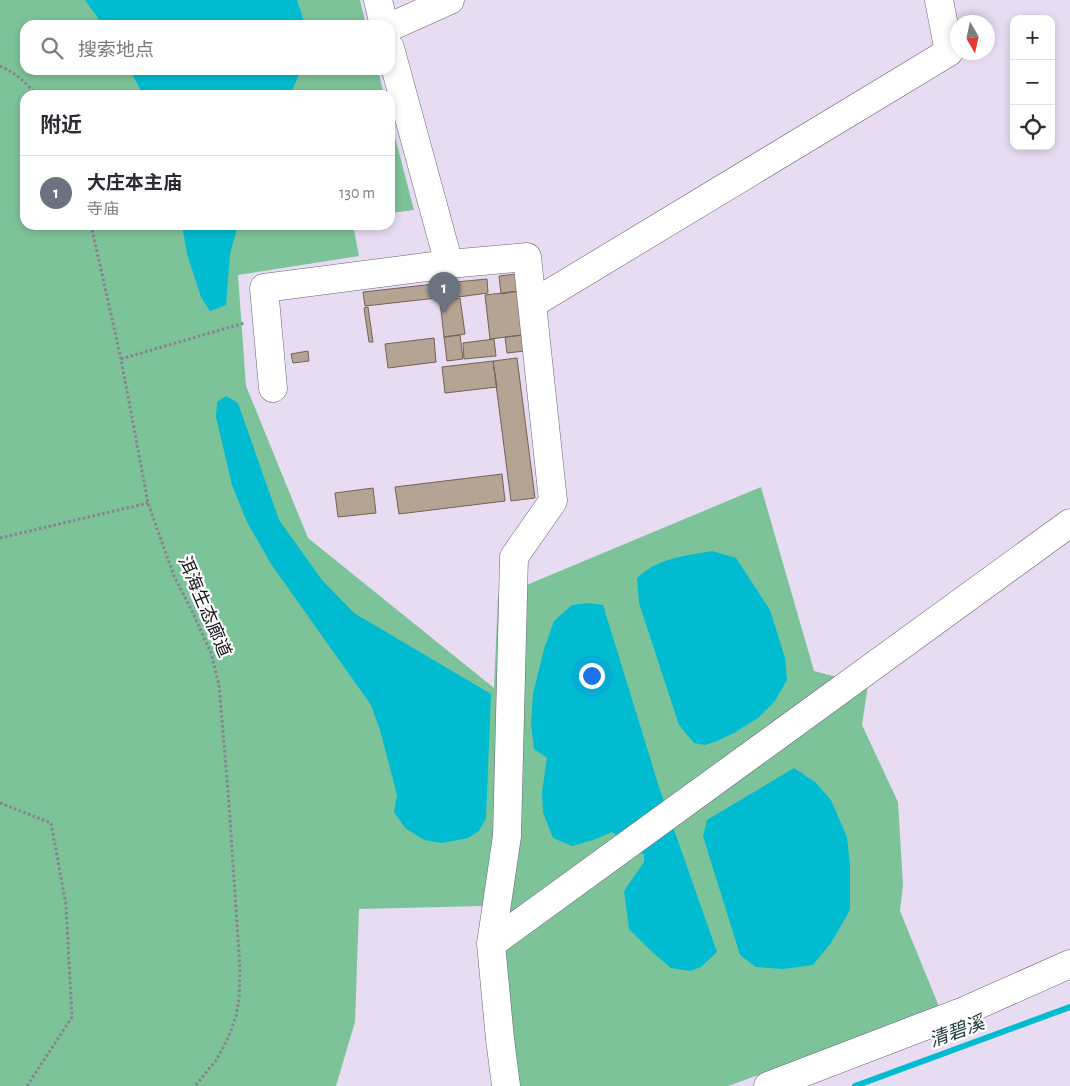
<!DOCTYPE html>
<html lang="zh">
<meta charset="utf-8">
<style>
body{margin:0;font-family:"Alegreya Sans","Noto Sans SC",sans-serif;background:#f7f7f7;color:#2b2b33}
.controls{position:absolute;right:15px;top:15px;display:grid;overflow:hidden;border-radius:10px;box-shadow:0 2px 8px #0003}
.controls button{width:45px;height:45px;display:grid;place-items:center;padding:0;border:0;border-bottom:1px solid #e1e1e2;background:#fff;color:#2b2b33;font:25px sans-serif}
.compass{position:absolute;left:950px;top:15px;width:45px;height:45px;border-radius:50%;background:#fff;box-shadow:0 2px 8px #0003;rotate:171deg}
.you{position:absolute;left:591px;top:675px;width:18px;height:18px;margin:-12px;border:4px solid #fff;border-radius:50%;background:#1a73e8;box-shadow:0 0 0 8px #1a73e833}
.badge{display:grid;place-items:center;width:32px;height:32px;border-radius:50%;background:#0b8043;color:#fff;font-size:16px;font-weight:700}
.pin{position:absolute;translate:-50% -41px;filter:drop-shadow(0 1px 2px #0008)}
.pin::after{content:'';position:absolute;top:26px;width:18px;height:15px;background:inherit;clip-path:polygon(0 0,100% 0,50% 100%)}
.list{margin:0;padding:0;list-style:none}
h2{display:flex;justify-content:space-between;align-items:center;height:65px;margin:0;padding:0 20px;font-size:21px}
h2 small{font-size:16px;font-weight:400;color:#7c7c81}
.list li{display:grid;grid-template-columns:32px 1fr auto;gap:15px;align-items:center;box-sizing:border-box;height:75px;padding:0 20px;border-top:1px solid #e1e1e2}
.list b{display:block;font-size:19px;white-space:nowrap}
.list p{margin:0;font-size:16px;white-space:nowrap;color:#7c7c81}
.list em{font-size:16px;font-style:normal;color:#7c7c81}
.icon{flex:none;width:28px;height:28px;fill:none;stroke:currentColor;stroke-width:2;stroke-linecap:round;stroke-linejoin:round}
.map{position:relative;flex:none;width:1070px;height:1086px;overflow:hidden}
.search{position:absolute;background:#fff;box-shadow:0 2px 8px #0003;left:20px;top:20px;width:375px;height:55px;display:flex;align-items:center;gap:12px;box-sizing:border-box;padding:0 18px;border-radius:15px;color:#7c7c81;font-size:19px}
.panel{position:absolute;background:#fff;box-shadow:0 2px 8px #0003;left:20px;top:90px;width:375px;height:140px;border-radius:15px}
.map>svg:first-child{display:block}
</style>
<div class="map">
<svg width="1070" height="1086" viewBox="0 0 1070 1086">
<rect width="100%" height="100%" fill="#e7dcf2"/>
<path fill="#7dc39a" d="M0 0H360L366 25H25V70H378L384 95H25V225H353L359 256 238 275 246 386 308 538 494 688 498 597 761 487 814 671 868 685 862 725 898 802 903 885 900 911 940 1009 728 1086H518L501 957 481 906 359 909 355 1022 336 1086H0Z
M390 118 414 210 390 213Z"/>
<path fill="#01bcd0" d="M85 0H297L305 25H103Z
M130 70H301L290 95H143Z
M182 225H238L230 254 226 305 210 311 201 297 187 254Z
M226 396 238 403 279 520 322 580 354 613 491 694 486 818 479 831 468 838 442 843 424 840 405 828 394 812 397 795 380 730 371 705 271 564 247 522 232 485 216 417 217 402Z
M712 551 736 558 770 610 785 658 787 680 775 701 758 718 734 733 717 741 705 745 694 743 679 725 639 603 637 578C658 558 684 556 712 551Z
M589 603 603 605 659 787 717 952 701 967 690 971 671 968 651 951 629 929 624 891 644 862V855L612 832 593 840 572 846 553 838 543 813 542 792 547 758 534 749 531 724 533 694 544 649 554 621 572 605Z
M794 768 815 782 831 800 847 837 850 866V910L831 943 813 965 783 969 756 967 740 955 703 836 707 820Z"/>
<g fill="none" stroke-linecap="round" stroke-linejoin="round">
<path stroke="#01bcd0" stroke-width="6" d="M855 1086 1070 1007"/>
</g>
<path fill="#b5a393" stroke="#736354" d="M516 274 519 291 501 294 499 276Z
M487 279 488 293 458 297 456 282Z
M453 283 455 299 440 301 438 284Z
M435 284 437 298 365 306 363 292Z
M519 291 523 335 490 339 485 295Z
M460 298 465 334 444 337 440 301Z
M368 307 373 342H369L364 308Z
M460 335 463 359 447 361 444 337Z
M523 335 525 351 507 353 505 337Z
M434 338 436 362 388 368 385 344Z
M494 339 496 356 464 359 463 343Z
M308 351 309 361 293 363 291 354Z
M517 358 535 498 511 501 493 361Z
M493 361 497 387 445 393 442 367Z
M502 474 505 501 399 514 395 487Z
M373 488 376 513 338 517 335 493Z"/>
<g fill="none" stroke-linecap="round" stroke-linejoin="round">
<defs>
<path id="minor" d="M378 0 384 25
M390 27 450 0
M390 48 449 264 527 257 553 501 514 557 507 836 491 944 500 1039 506 1086
M532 304 949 52 939 0
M273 388 264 288 449 264
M491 944 1070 523
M768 1086 964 1011 1070 964"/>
</defs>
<use href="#minor" stroke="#6b6275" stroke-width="29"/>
<path stroke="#888190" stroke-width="3" stroke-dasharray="2.5 2.5" stroke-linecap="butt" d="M0 66C14 72 27 83 36 95
M91 225 121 359 148 503 174 576 192 611 211 653 219 685 229 804 240 968 239 999 236 1016 229 1036 217 1059 195 1086
M121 359 244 323
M0 538 148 503
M0 803 51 823 66 905 72 1017 27 1086"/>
<use href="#minor" stroke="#fff" stroke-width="28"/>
</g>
<g text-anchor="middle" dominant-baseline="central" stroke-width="4.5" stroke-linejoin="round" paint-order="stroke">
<g font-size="18" fill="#16131a" stroke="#fff">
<text transform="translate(204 607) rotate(67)">洱海生态廊道</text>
</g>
<g font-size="19" font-style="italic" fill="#233c3f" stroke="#fff">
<text transform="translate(957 1032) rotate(-20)">清碧溪</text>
</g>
</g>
</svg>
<div class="controls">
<button>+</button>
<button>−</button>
<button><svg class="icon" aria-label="locate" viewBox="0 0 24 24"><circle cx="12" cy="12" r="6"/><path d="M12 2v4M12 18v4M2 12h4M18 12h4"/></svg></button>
</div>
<svg class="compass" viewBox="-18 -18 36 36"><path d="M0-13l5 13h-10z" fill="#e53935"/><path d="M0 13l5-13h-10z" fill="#7c7c81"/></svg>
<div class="you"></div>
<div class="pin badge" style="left:444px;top:313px;background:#6b7280">1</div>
<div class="search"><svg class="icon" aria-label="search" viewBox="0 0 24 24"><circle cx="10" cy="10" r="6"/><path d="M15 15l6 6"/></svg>搜索地点</div>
<section class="panel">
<h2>附近<small></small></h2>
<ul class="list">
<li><span class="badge" style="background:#6b7280">1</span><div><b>大庄本主庙</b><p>寺庙</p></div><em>130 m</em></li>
</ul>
</section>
</div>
